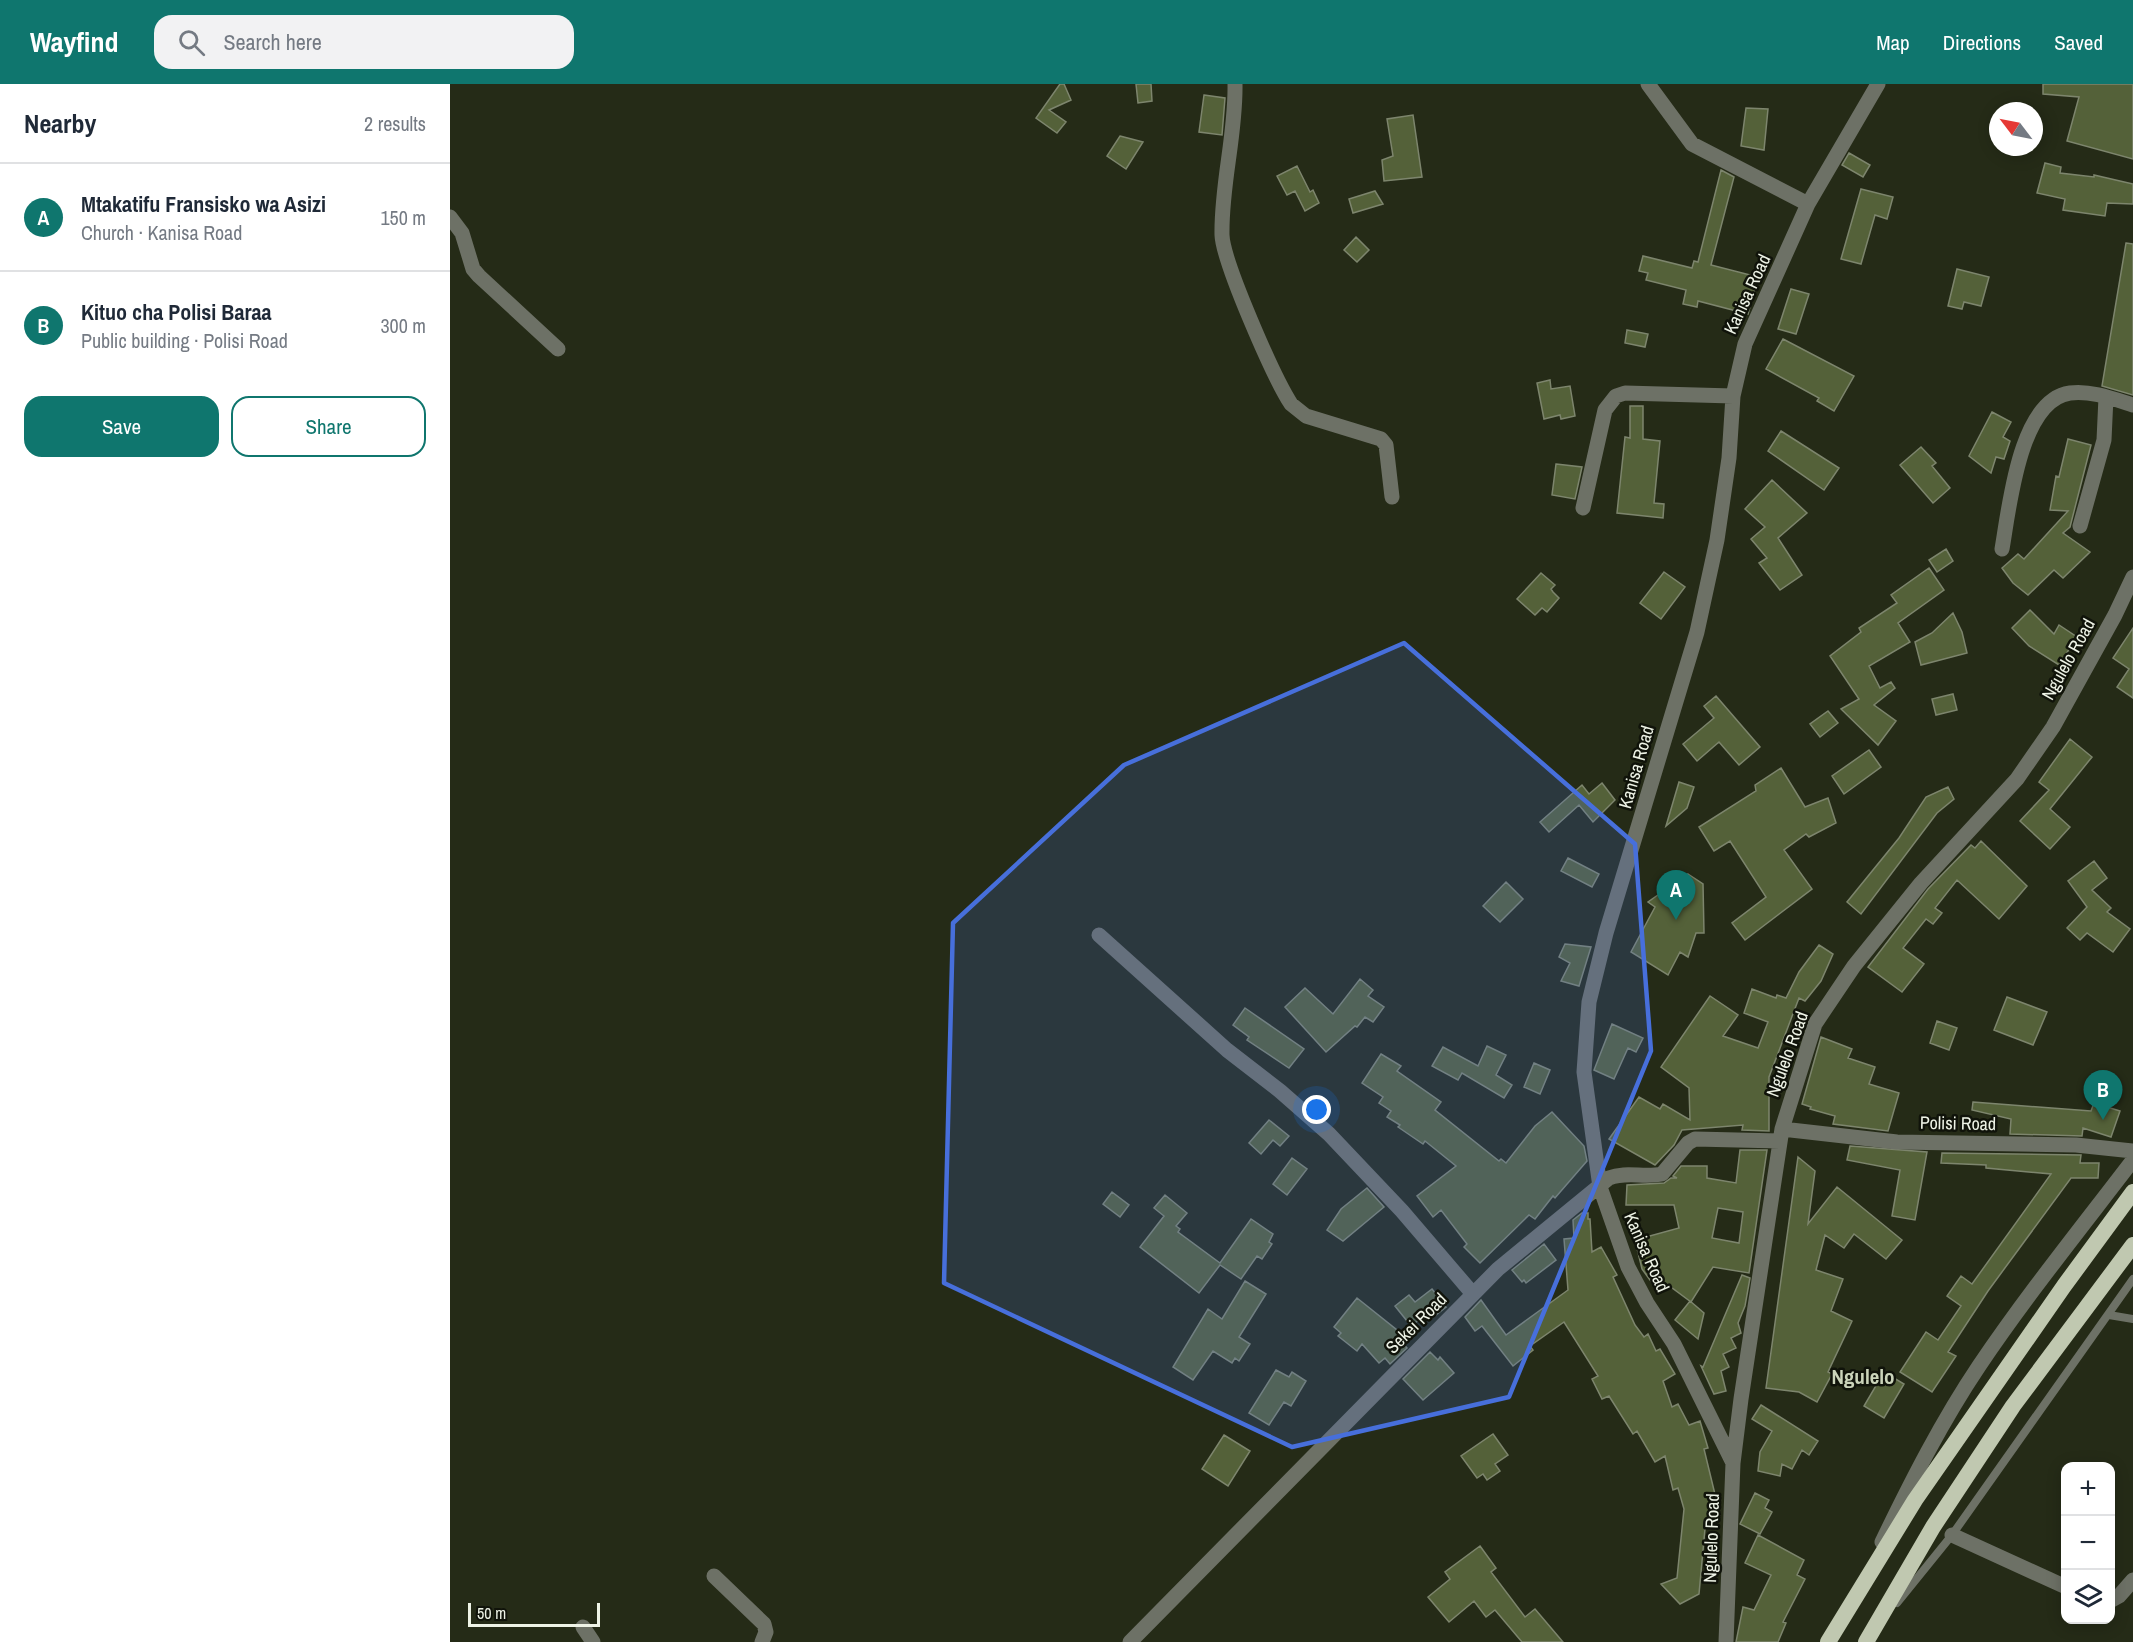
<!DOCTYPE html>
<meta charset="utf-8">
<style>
body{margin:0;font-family:"Archivo Narrow",sans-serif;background:#f2f2f3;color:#1f2937}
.controls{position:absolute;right:18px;bottom:18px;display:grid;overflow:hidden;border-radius:12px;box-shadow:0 3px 15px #0003}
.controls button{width:54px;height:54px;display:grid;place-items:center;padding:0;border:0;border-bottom:2px solid #e0e1e3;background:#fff;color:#1f2937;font:30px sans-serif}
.compass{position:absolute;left:1539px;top:18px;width:54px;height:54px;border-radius:50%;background:#fff;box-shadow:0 3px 15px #0003;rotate:302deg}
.scale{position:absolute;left:18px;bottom:15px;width:132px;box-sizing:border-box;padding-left:6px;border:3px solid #eef3e6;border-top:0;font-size:16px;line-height:21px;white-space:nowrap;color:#eef3e6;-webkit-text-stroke:4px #10130a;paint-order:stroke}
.you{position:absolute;left:867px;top:1026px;width:21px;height:21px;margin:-15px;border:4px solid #fff;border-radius:50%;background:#1a73e8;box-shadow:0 0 0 9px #1a73e833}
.badge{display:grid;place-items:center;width:39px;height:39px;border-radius:50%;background:#0f766e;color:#fff;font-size:20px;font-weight:700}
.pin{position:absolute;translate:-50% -50px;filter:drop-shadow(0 2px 3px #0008)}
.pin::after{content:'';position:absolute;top:32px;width:21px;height:18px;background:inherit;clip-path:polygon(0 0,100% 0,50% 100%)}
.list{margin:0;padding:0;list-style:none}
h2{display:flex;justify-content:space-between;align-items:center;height:78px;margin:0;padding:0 24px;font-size:26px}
h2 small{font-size:20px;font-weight:400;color:#747a83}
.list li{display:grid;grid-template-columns:39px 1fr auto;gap:18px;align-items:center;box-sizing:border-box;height:108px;padding:0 24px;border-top:2px solid #e0e1e3}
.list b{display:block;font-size:22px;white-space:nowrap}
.list p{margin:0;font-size:20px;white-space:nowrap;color:#747a83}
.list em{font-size:20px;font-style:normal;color:#747a83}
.actions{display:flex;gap:12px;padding:18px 24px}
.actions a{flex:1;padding:14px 0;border:2px solid #0f766e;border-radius:18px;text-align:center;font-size:21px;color:#0f766e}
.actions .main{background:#0f766e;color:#fff}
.icon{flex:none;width:33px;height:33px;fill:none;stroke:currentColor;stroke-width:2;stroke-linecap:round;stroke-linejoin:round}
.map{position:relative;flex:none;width:1683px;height:1558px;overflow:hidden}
header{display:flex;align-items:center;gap:36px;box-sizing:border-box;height:84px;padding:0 30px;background:#0f766e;color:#fff}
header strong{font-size:28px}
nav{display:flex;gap:33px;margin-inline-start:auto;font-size:21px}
.search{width:420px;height:54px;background:#f2f2f3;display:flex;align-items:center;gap:15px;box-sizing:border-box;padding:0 21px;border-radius:18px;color:#747a83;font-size:22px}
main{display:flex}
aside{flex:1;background:#fff}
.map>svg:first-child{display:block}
</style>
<header>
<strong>Wayfind</strong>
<div class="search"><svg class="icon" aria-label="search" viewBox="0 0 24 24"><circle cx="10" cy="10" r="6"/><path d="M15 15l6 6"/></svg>Search here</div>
<nav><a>Map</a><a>Directions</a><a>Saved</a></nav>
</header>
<main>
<aside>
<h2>Nearby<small>2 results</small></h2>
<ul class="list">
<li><span class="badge">A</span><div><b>Mtakatifu Fransisko wa Asizi</b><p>Church · Kanisa Road</p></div><em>150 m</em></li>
<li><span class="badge">B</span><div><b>Kituo cha Polisi Baraa</b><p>Public building · Polisi Road</p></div><em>300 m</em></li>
</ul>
<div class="actions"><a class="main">Save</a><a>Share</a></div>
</aside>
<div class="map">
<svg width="1683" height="1558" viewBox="0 0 1683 1558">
<rect width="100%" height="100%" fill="#252b17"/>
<path fill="#546139" stroke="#7d856d" stroke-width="1.5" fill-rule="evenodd" d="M610 0H614L621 16 599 26 616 38 607 49 586 34Z
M686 0H701L702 17 688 19Z
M1593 0H1683V75L1617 57 1629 13 1593 10Z
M754 11 775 14 772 51 749 48Z
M1296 24 1318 25 1314 66 1291 62Z
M963 31 972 93 934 97 932 76 943 72 937 35Z
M670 52 693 58 676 85 657 72Z
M1399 69 1420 81 1413 93 1392 81Z
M1595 79 1611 83 1610 89 1644 93V91L1683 100V120L1657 119 1655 132 1613 126 1615 115 1587 109Z
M847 82 860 108 863 106 869 119 855 127 845 107 837 111 827 92Z
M1271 86 1284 93 1261 181 1308 193 1298 230 1248 217 1247 223 1233 220 1236 206 1196 196 1198 189 1189 187 1193 172 1242 184 1244 177 1248 178Z
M1411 105 1443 113 1437 135 1425 131 1411 180 1391 175Z
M925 107 933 120 903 129 899 115Z
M906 153 919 166 907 178 894 166Z
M1676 159 1683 160V311L1652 302Z
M1507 185 1539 193 1531 222 1514 218 1512 225 1498 222Z
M1341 205 1359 210 1346 250 1328 245Z
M1177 246 1198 250 1195 263 1175 259Z
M1333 255 1404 292 1384 327 1367 317 1369 314 1316 285Z
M1100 296 1101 305 1120 302 1125 332 1111 335 1110 331 1094 335 1087 299Z
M1180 322H1193V355L1210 357 1204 419 1214 420 1213 434 1167 429 1175 353 1180 354Z
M1542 328 1561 338 1553 353 1560 357 1554 375 1546 373 1541 389 1519 372Z
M1331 347 1389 384 1374 406 1318 367Z
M1618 355 1641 361 1620 443 1613 449 1640 468 1613 494 1604 486 1578 511 1563 499 1552 484 1568 470 1574 475 1618 427 1600 426 1606 392 1609 393Z
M1471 363 1486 379 1482 382 1500 404 1483 419 1450 381Z
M1106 380 1132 383 1125 415 1102 411Z
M1322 396 1357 429 1328 454 1352 491 1330 506 1309 479 1317 474 1301 455 1315 443 1295 425Z
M1496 465 1503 477 1487 488 1479 476Z
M1479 484 1494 506 1448 539 1460 558 1419 582 1430 604 1441 598 1445 604 1424 621 1446 637 1428 661 1391 625 1409 615 1380 572 1411 548 1409 544 1447 519 1441 511Z
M1214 488 1235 503 1211 535 1190 519Z
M1091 489 1105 501 1101 505 1103 508 1109 514 1097 528 1092 524 1085 531 1067 515Z
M1580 526 1604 550 1609 541 1627 553 1609 581 1579 562 1562 544Z
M1503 529 1512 548 1517 569 1471 581 1465 558 1482 549Z
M1683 544V614L1667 603 1679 585 1663 574Z
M1503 610 1507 626 1486 631 1482 615Z
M1266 612 1310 663 1289 681 1269 658 1247 677 1233 660 1264 634 1254 622Z
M1378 627 1388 639 1370 653 1360 640Z
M1620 655 1642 673 1600 725 1620 743 1600 765 1570 737 1599 706 1589 698Z
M1419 666 1431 683 1394 710 1382 692Z
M1331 684 1355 723 1378 714 1386 739 1359 753 1356 750 1334 766 1362 805 1295 856 1282 839 1316 813 1280 757 1264 767 1249 743 1306 707 1305 701Z
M1229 698 1244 703 1237 724 1216 742Z
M1152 699 1165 716 1143 738 1129 721 1099 748 1090 738 1132 701 1139 710Z
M1498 703 1504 715 1487 729 1411 830 1397 818 1449 754 1476 713Z
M1531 757 1577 802 1549 835 1507 796 1485 824 1492 829 1483 840 1476 835 1453 864 1474 880 1452 908 1418 883 1478 805 1521 761 1525 764Z
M1118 774 1149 790 1142 803 1111 787Z
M1644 777 1657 794 1642 806 1661 824 1657 828 1680 845 1663 868 1637 849 1630 856 1617 844 1637 823 1618 797Z
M1238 790 1253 800 1254 849H1246L1238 873 1230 868 1218 891 1181 868 1205 823 1198 818Z
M1056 798 1073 815 1050 838 1033 822Z
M1115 860 1141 863 1129 902 1111 897 1120 879 1109 873Z
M1369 861 1383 870 1371 897 1355 917 1349 914 1319 993V1047L1292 1046 1293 1041 1232 1046 1224 1061 1205 1081 1159 1055 1189 1013 1210 1025 1213 1020 1240 1036 1239 1004 1211 983 1260 912 1288 931 1273 952 1308 964 1318 938 1294 929 1302 905 1326 914 1327 911 1336 914 1349 888Z
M910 895 923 906 918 912 934 923 923 938 915 933 907 943 905 942 876 968 835 923 855 904 883 930Z
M1557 913 1597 928 1583 961 1544 946Z
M795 924 854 965 839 984 797 956 799 953 783 941Z
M1487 937 1507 944 1499 966 1480 959Z
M1162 940 1193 954 1186 968 1178 964 1164 995 1144 986Z
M1371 953 1402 965 1398 974 1425 983 1419 1000 1449 1009 1438 1047 1383 1040 1385 1032 1360 1025 1361 1023 1352 1020Z
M1037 962 1056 971 1046 991 1062 1001 1054 1014 1012 989 1008 996 982 982 993 963 1028 982Z
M931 970 951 982 947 987 991 1018 985 1026 1049 1077 1051 1075 1056 1079 1085 1042 1102 1028 1134 1062 1137 1077 1105 1114 1103 1112 1085 1135 1079 1131 1030 1179 1014 1163 1017 1160 991 1126 983 1133 967 1112 1006 1082 975 1057 973 1060 948 1043 950 1041 937 1033 941 1027 929 1019 933 1013 912 999Z
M1084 979 1100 986 1090 1010 1074 1003Z
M1523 1018 1641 1027 1644 1019 1670 1027 1661 1053 1633 1044 1632 1052 1560 1050 1561 1035 1522 1026Z
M819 1036 839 1052 830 1062 823 1056 811 1070 799 1059Z
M1400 1062 1477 1068 1465 1136 1442 1132 1450 1086 1397 1076Z
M1290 1066H1317L1299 1189 1263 1183 1241 1218 1218 1201 1208 1207 1192 1185 1185 1156 1229 1144 1224 1121H1176L1177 1101 1214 1099 1221 1094H1227L1223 1092 1231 1082H1257V1094L1286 1099ZM1268 1124 1293 1128 1289 1159 1262 1154Z
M1492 1069 1631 1071 1630 1079H1649L1648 1094H1621L1538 1207 1498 1268 1506 1272 1482 1308 1450 1288 1476 1248 1488 1256 1511 1222 1497 1212 1511 1192 1522 1200 1601 1090 1536 1084V1081L1491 1079Z
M1348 1073 1365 1087 1358 1140 1387 1103 1452 1156 1436 1175 1404 1150 1394 1164 1375 1151 1366 1186 1393 1195 1381 1227 1402 1237 1378 1288 1382 1290 1367 1318 1349 1308 1316 1304Z
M842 1074 857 1085 837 1111 823 1100Z
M917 1104 934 1123 893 1157 877 1146 891 1125Z
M662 1108 679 1121 670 1133 653 1120Z
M715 1111 737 1129 726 1142 730 1145 728 1148 770 1179 801 1135 823 1150 819 1158 822 1160 812 1175 807 1172 791 1195 770 1181 749 1209 690 1163 714 1132 704 1124Z
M1132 1129H1138V1135H1140L1142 1168 1151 1163 1167 1191 1163 1193 1185 1241 1194 1253 1198 1250 1206 1267 1210 1265 1225 1290 1213 1297 1222 1323 1228 1320 1239 1341 1250 1337 1258 1364 1254 1365 1270 1431 1256 1434 1249 1510 1230 1520 1211 1500 1227 1494 1234 1425 1228 1404 1223 1406 1215 1372 1205 1378 1187 1347 1183 1350 1159 1312 1152 1315 1142 1295 1148 1292 1114 1238 1080 1262 1083 1266 1063 1282 1032 1242 1025 1247 1015 1233 1031 1216 1056 1251 1118 1206 1114 1155 1124 1154 1123 1136Z
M1094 1160 1106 1176 1076 1199 1074 1196 1072 1198 1062 1186Z
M1292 1191 1300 1194 1295 1222 1288 1239 1291 1249 1281 1254 1286 1264 1273 1270 1279 1283 1271 1287 1276 1307 1264 1310 1251 1282 1253 1283Z
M795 1197 816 1210 789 1253 800 1260 789 1277 785 1274 782 1279 763 1267 743 1296 723 1283 758 1225 772 1235Z
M982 1205 996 1223 982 1234 978 1229 961 1242 945 1222 959 1211 965 1218Z
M907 1214 952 1250 947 1253 957 1264 940 1280 935 1274 929 1279 912 1260 907 1267 888 1252 891 1249 884 1243Z
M1240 1217 1254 1229 1248 1255 1225 1236Z
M980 1268 988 1276 990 1273 1004 1289 973 1316 953 1295Z
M826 1286 839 1293 842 1288 856 1297 841 1322 834 1318 819 1341 799 1329Z
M1434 1288 1454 1300 1434 1334 1414 1322Z
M1311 1321 1368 1357 1359 1371 1352 1366 1342 1385 1332 1380 1330 1392 1308 1387 1310 1368 1322 1347 1302 1335Z
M1043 1350 1058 1371 1045 1380 1050 1387 1037 1396 1033 1390 1027 1394 1011 1372Z
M774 1351 800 1367 778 1402 752 1385Z
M1305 1409 1319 1416 1315 1424 1322 1428 1310 1450 1290 1440Z
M1308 1451 1354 1476 1347 1491 1355 1495 1333 1538 1336 1539 1328 1558H1286L1293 1523 1304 1526 1321 1491 1295 1479Z
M1030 1462 1046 1484 1041 1488 1075 1533 1085 1525 1113 1558H1072L1045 1526 1036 1533 1024 1517 999 1538 978 1513 1000 1495 995 1488Z"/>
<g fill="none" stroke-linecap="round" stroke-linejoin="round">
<path stroke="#6d7166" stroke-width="8" d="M1659 1231 1683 1235
M1447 1519 1502 1451 1683 1195"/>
<path stroke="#6d7166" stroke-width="15" d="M785 0C786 51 771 100 772 151 773 178 824 294 841 320L856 332 931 355 936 361 942 413
M1198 0 1242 60 1358 120
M0 133 12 149 23 185 29 192 108 265
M1133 424 1155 326 1166 312 1175 309 1283 312
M1630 442 1654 356 1656 313
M1552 465C1559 426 1569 316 1620 309 1640 306 1664 315 1683 321
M649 851 777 966 830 1007 879 1050 952 1127 1023 1210
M1332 1045 1447 1058 1626 1061 1683 1067
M1283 1379 1224 1260 1197 1219 1178 1183 1150 1103 1134 988 1139 918 1156 849 1247 548 1267 456 1279 374 1283 312 1295 260 1358 120 1428 0
M1502 1451 1616 1503
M1432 1458C1461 1398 1492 1337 1529 1282 1577 1211 1631 1144 1683 1076
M264 1492 314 1540 316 1548 312 1558
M1660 1517 1669 1512 1683 1496
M133 1543 143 1558
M680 1558 1048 1185 1159 1094C1176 1087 1194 1094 1212 1090L1238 1059 1245 1055 1330 1057
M1276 1558 1283 1379 1291 1315 1332 1045 1365 940 1404 882 1471 799 1567 695 1603 643 1665 531 1683 493"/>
<path stroke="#c0c8b0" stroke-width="16" d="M1378 1558 1465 1416 1614 1202 1683 1108
M1416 1558 1483 1443 1563 1322 1683 1161"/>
</g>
<path fill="#476fdb" fill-opacity="0.2" stroke="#476fdb" stroke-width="4.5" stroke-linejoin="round" d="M954 559 1185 760 1201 967 1059 1313 842 1363 494 1199 503 839 674 681Z"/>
<g text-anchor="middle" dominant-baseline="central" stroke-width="5" stroke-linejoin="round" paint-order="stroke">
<g font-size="18" fill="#eef3e6" stroke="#10130a">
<text transform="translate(1297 210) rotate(-65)">Kanisa Road</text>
<text transform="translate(1618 575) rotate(-61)">Ngulelo Road</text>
<text transform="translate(1186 683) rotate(-74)">Kanisa Road</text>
<text transform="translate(1337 970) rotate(-70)">Ngulelo Road</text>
<text transform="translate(1508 1039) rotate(1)">Polisi Road</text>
<text transform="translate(1197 1168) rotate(66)">Kanisa Road</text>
<text transform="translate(966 1239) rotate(-45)">Sekei Road</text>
<text transform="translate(1261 1454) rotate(-88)">Ngulelo Road</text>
</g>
<g font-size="21" font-weight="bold" fill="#cbd4ba" stroke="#10130a">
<text x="1413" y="1292">Ngulelo</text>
</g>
</g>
</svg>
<div class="controls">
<button>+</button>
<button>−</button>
<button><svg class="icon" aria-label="layers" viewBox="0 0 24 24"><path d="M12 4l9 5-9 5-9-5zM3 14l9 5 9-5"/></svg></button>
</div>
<svg class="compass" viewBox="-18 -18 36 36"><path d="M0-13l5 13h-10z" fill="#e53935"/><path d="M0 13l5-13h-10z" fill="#747a83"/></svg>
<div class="scale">50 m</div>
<div class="you"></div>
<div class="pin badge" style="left:1226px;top:836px">A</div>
<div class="pin badge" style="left:1653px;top:1036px">B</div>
</div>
</main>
